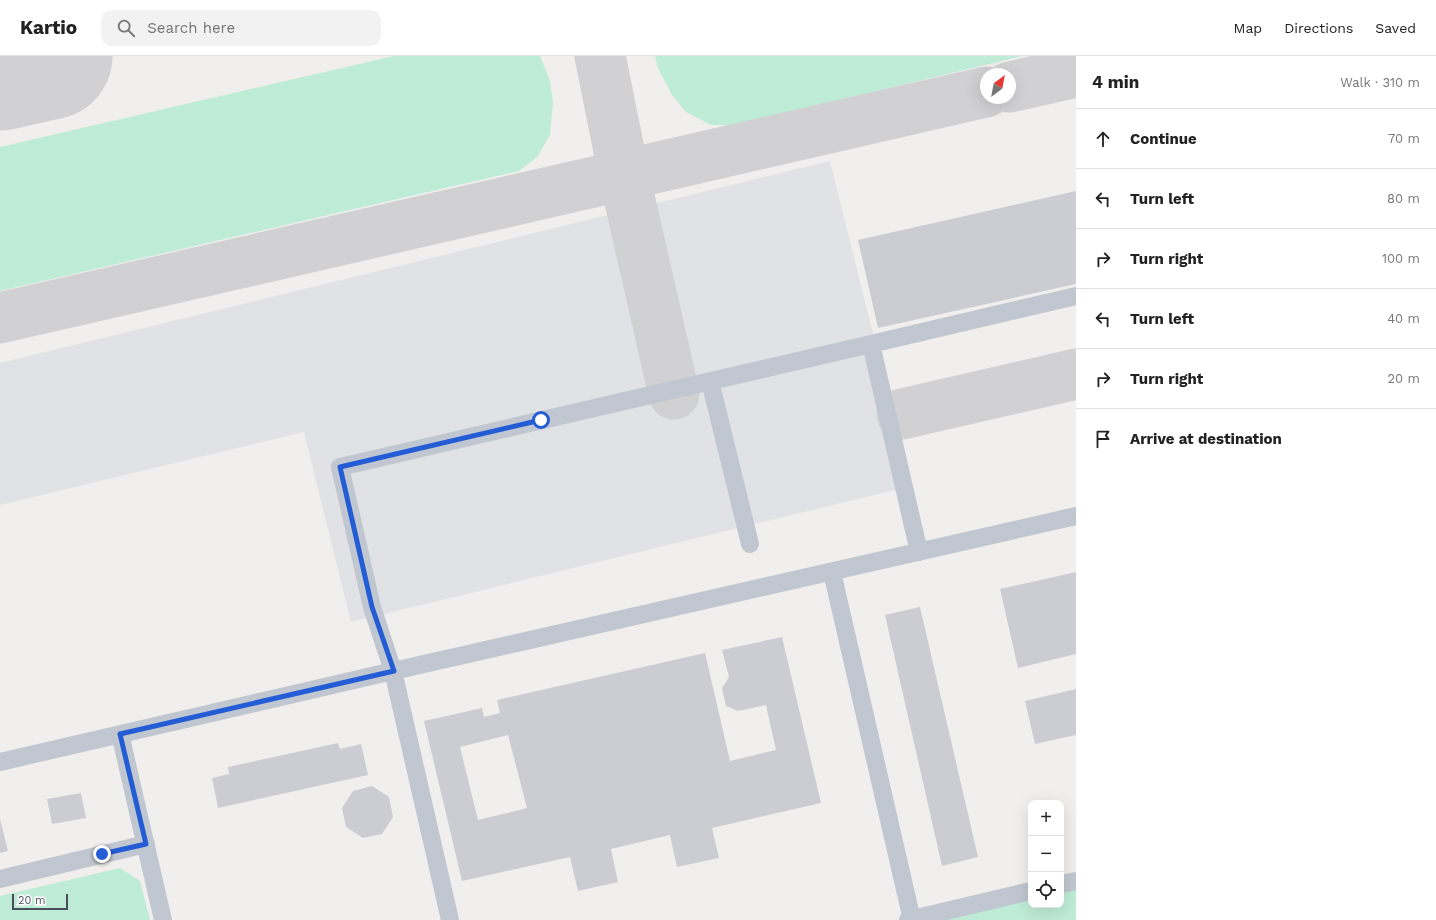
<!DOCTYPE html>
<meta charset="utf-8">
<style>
body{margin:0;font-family:"Work Sans",sans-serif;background:#f2f2f2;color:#222}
.controls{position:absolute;right:12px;bottom:12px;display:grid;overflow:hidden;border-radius:8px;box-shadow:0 4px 16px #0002}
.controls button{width:36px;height:36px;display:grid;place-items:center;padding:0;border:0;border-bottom:1px solid #e0e0e0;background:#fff;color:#222;font:20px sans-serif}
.compass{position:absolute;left:980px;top:12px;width:36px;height:36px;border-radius:50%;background:#fff;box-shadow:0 4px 16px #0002;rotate:32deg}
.scale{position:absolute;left:12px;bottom:10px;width:56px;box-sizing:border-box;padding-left:4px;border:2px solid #484f5b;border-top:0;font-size:11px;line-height:14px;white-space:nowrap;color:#484f5b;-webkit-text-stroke:3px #fff;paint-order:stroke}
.stop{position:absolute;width:12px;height:12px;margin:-9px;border:3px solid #245cd6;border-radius:50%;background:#fff}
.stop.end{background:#245cd6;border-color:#fff;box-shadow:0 1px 4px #0008}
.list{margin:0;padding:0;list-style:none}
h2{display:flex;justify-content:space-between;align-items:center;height:52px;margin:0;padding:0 16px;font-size:17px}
h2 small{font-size:13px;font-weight:400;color:#767676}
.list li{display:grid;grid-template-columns:26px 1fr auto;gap:12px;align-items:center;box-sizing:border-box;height:60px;padding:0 16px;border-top:1px solid #e0e0e0}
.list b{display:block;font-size:15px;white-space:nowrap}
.list em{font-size:13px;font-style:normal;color:#767676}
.icon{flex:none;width:22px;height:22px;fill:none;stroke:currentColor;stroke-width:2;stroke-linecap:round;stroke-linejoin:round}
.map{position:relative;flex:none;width:1076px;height:864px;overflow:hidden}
header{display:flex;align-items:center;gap:24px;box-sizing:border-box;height:56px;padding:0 20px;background:#fff;border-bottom:1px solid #e0e0e0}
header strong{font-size:19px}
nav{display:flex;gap:22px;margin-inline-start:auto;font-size:14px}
.search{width:280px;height:36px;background:#f2f2f2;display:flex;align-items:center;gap:10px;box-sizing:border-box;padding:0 14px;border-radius:12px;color:#767676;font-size:15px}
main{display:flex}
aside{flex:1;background:#fff}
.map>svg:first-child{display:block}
</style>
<header>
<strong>Kartio</strong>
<div class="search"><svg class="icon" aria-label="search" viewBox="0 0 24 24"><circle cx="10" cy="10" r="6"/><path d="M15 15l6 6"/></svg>Search here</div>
<nav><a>Map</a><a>Directions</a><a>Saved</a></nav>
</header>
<main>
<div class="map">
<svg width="1076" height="864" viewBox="0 0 1076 864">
<rect width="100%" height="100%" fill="#f1efee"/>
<path fill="#e1e2e6" d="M830 105 911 430 351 566 304 376 0 449V307Z"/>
<path fill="#bfecd6" d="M394 0H540L550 25 553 46 550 79 537 101 519 115 0 235V91Z
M655 0H1022L736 69H711L686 56 672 39 658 12Z
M120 812 140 825 150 864H0V840Z
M1076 833V864H948V863L1031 843V849H1061V836Z"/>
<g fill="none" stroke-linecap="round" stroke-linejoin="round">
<path stroke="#d1d1d3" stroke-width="51" d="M600 0 624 119 674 338
M1010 31 1076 16
M0 262 986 36
M902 358 1076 318"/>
<path stroke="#d1d1d3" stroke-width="127" d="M0 11 49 0"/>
</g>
<path fill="#cccdd3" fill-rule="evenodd" d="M1076 135V228L878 272 858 184Z
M1076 516V598L1018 612 1000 533Z
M920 551 978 801 942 810 885 559Z
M782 581 821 747 712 772 719 802 677 811 670 779 611 793 618 826 578 835 570 801 462 825 424 665 482 652 484 661 500 657 497 644 705 597 730 705 776 694 766 649 738 655 726 650 722 632 729 621 722 594ZM508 679 527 752 478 764 460 691Z
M1076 633V679L1035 688 1025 645Z
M338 687 340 693 361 688 368 719 218 752 212 722 229 718 228 711Z
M372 730 389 741 393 761 382 778 363 782 346 771 342 752 353 735Z
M81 737 86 762 52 768 47 743Z
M0 763 8 795 0 797Z"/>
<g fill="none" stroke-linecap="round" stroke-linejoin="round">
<path stroke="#c0c7d0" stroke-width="18" d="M871 288 1076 240
M710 325 750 488
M832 516 912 864
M120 678 163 864
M0 706 393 615 1076 460
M0 823 146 788
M1061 828 1076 825
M450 864 393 615 372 551 340 411 871 288 919 496
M908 864 1031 835"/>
</g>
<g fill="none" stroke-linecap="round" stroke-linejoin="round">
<path stroke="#245cd6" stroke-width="5" d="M102 798 146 788 120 678 394 615 372 551 340 411 541 364"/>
</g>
</svg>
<div class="controls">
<button>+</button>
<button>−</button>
<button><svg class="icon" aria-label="locate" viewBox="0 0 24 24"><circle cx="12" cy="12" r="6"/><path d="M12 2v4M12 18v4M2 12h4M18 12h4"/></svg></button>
</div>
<svg class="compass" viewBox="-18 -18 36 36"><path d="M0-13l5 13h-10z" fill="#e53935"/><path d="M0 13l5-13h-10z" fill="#767676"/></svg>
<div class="scale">20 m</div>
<div class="stop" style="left:541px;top:364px"></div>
<div class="stop end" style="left:102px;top:798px"></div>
</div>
<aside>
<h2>4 min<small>Walk · 310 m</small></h2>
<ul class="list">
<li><svg class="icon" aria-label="ahead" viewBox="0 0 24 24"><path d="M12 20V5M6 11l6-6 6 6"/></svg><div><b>Continue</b></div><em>70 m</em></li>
<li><svg class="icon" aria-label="left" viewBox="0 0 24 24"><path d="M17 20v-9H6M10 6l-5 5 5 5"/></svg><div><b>Turn left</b></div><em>80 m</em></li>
<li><svg class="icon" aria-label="right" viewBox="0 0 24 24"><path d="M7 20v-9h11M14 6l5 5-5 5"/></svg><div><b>Turn right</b></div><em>100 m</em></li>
<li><svg class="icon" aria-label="left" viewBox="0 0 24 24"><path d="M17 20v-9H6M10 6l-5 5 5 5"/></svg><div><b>Turn left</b></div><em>40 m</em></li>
<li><svg class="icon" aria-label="right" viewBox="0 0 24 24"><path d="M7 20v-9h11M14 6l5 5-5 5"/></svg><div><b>Turn right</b></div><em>20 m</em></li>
<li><svg class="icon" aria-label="arrive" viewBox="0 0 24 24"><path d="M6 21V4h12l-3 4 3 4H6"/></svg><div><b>Arrive at destination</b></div></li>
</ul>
</aside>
</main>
